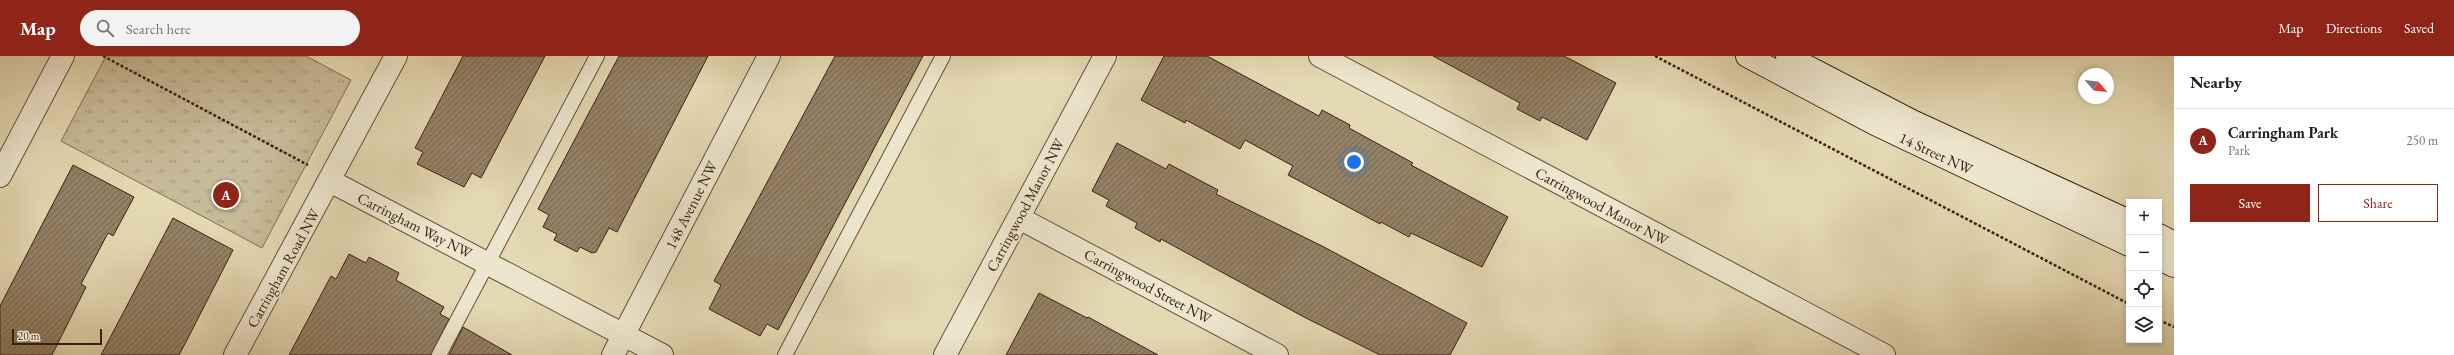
<!DOCTYPE html>
<meta charset="utf-8">
<style>
body{margin:0;font-family:"EB Garamond",serif;background:#f2f2f2;color:#202124}
.controls{position:absolute;right:12px;bottom:12px;display:grid;overflow:hidden;border-radius:0px;box-shadow:0 2px 6px #0003}
.controls button{width:36px;height:36px;display:grid;place-items:center;padding:0;border:0;border-bottom:1px solid #e0e0e0;background:#fff;color:#202124;font:20px sans-serif}
.compass{position:absolute;left:2078px;top:12px;width:36px;height:36px;border-radius:50%;background:#fff;box-shadow:0 2px 6px #0003;rotate:118deg}
.scale{position:absolute;left:12px;bottom:10px;width:90px;box-sizing:border-box;padding-left:4px;border:2px solid #3b2112;border-top:0;font-size:11px;line-height:14px;white-space:nowrap;color:#3b2112;-webkit-text-stroke:3px #ede6ce;paint-order:stroke}
.you{position:absolute;left:1354px;top:106px;width:14px;height:14px;margin:-10px;border:3px solid #fff;border-radius:50%;background:#1a73e8;box-shadow:0 0 0 6px #1a73e833}
.badge{display:grid;place-items:center;width:26px;height:26px;border-radius:50%;background:#8f2418;color:#fff;font-size:13px;font-weight:700}
.pin{position:absolute;translate:-50% -50%;border:2px solid #fff;box-shadow:0 1px 4px #0006}
.list{margin:0;padding:0;list-style:none}
h2{display:flex;justify-content:space-between;align-items:center;height:52px;margin:0;padding:0 16px;font-size:17px}
h2 small{font-size:13px;font-weight:400;color:#757577}
.list li{display:grid;grid-template-columns:26px 1fr auto;gap:12px;align-items:center;box-sizing:border-box;height:64px;padding:0 16px;border-top:1px solid #e0e0e0}
.list b{display:block;font-size:15px;white-space:nowrap}
.list p{margin:0;font-size:13px;white-space:nowrap;color:#757577}
.list em{font-size:13px;font-style:normal;color:#757577}
.actions{display:flex;gap:8px;padding:12px 16px}
.actions a{flex:1;padding:9px 0;border:1px solid #8f2418;border-radius:0px;text-align:center;font-size:14px;color:#8f2418}
.actions .main{background:#8f2418;color:#fff}
.icon{flex:none;width:22px;height:22px;fill:none;stroke:currentColor;stroke-width:2;stroke-linecap:round;stroke-linejoin:round}
.map{position:relative;flex:none;width:2174px;height:299px;overflow:hidden}
header{display:flex;align-items:center;gap:24px;box-sizing:border-box;height:56px;padding:0 20px;background:#8f2418;color:#fff}
header strong{font-size:19px}
nav{display:flex;gap:22px;margin-inline-start:auto;font-size:14px}
.search{width:280px;height:36px;background:#f2f2f2;display:flex;align-items:center;gap:10px;box-sizing:border-box;padding:0 14px;border-radius:22px;color:#757577;font-size:15px}
main{display:flex}
aside{flex:1;background:#fff}
.map>svg:first-child{display:block}
</style>
<header>
<strong>Map</strong>
<div class="search"><svg class="icon" aria-label="search" viewBox="0 0 24 24"><circle cx="10" cy="10" r="6"/><path d="M15 15l6 6"/></svg>Search here</div>
<nav><a>Map</a><a>Directions</a><a>Saved</a></nav>
</header>
<main>
<div class="map">
<svg width="2174" height="299" viewBox="0 0 2174 299">
<defs>
<pattern id="grass-tufts" width="24" height="20" patternUnits="userSpaceOnUse"><rect width="24" height="20" fill="#c7ba98"/><path d="M3 7l-1-3M5 7V3M7 7l1-3M15 17l-1-3M17 17v-4M19 17l1-3" fill="none" stroke="#a3977b"/></pattern>
<pattern id="building-hatch" width="6" height="6" patternUnits="userSpaceOnUse"><rect width="6" height="6" fill="#938166"/><path d="M-1 1l2-2M0 6l6-6M5 7l2-2" fill="none" stroke="#796953"/></pattern>
</defs>
<rect width="100%" height="100%" fill="#e4d9b3"/>
<filter id="stains"><feTurbulence type="fractalNoise" baseFrequency=".005" numOctaves="4"/><feColorMatrix values="0 0 0 0 .2 0 0 0 0 .09 0 0 0 0 .02 0 0 0 .5 -.17"/></filter>
<radialGradient id="worn" r=".72"><stop offset=".6" stop-color="#630" stop-opacity="0"/><stop offset="1" stop-color="#630" stop-opacity=".3"/></radialGradient>
<path fill="url(#grass-tufts)" stroke="#816e55" d="M106 0H306L351 24 262 192 61 85Z"/>
<path fill="url(#building-hatch)" stroke="#3b2112" d="M463 0H545L481 122 472 117 464 131 417 108 423 96 415 92Z
M619 0H708L617 176 609 172 596 196 592 197 580 191 577 196 554 184 557 178 543 171 549 159 538 153Z
M835 0H923L778 274 767 268 760 280 709 253 721 229 714 225Z
M1164 0H1207L1319 60 1322 54 1350 69 1349 72 1413 107 1411 109 1508 161 1482 211 1411 177 1409 181 1381 166 1380 168 1288 119 1293 110 1245 84 1240 93 1186 64 1185 67 1141 44Z
M1433 0H1564L1616 27 1587 84 1542 61 1540 65 1517 53 1520 47Z
M1117 87 1166 113 1169 108 1218 134 1216 138 1322 190 1467 267 1450 299H1380L1304 261 1161 183 1160 186 1135 172 1137 167 1106 150 1109 144 1092 135Z
M73 109 134 141 113 180 108 177 81 228 86 231 52 299H0V250Z
M173 162 233 194 188 282 179 299H101Z
M349 198 366 207 369 201 399 217 396 224 444 251 440 258 449 263 431 299H289L331 220 336 223Z
M1039 237 1087 262 1088 261 1158 299H1006Z
M463 271 512 299H449Z"/>
<g fill="none" stroke-linecap="round" stroke-linejoin="round">
<defs>
<path id="service" d="M439 299 597 0
M785 299 943 0"/>
<path id="minor" d="M1320 0 1884 299
M0 120 63 0
M330 125 662 299
M1019 162 1277 299
M235 299 396 0
M945 299 1105 0"/>
<path id="tertiary" d="M613 299 769 0"/>
<path id="secondary" d="M1747 0 1875 68 2129 189
M1787 0 1912 65 2129 165
M2159 179 2174 187
M2159 203 2174 210"/>
</defs>
<use href="#service" stroke="#654f3a" stroke-width="16"/>
<use href="#minor" stroke="#654f3a" stroke-width="24"/>
<use href="#tertiary" stroke="#654f3a" stroke-width="24"/>
<use href="#secondary" stroke="#3b2112" stroke-width="24"/>
<path stroke="#3b2112" stroke-width="2.5" stroke-dasharray="3 2" stroke-linecap="butt" d="M103 0 308 109
M1655 0 2129 248
M2159 264 2174 271"/>
<use href="#service" stroke="#ede6ce" stroke-width="14"/>
<use href="#minor" stroke="#ede6ce" stroke-width="22"/>
<use href="#tertiary" stroke="#ede6ce" stroke-width="22"/>
<use href="#secondary" stroke="#ede6ce" stroke-width="22"/>
</g>
<g text-anchor="middle" dominant-baseline="central" stroke-width="4" stroke-linejoin="round" paint-order="stroke">
<g font-size="15" fill="#3b2112" stroke="#ede6ce">
<text transform="translate(1936 97) rotate(25)">14 Street NW</text>
<text transform="translate(691 149) rotate(-63)">148 Avenue NW</text>
<text transform="translate(1025 149) rotate(-62)">Carringwood Manor NW</text>
<text transform="translate(1602 150) rotate(28)">Carringwood Manor NW</text>
<text transform="translate(415 169) rotate(27)">Carringham Way NW</text>
<text transform="translate(283 212) rotate(-61)">Carringham Road NW</text>
<text transform="translate(1148 230) rotate(28)">Carringwood Street NW</text>
</g>
</g>
<rect width="100%" height="100%" filter="url(#stains)"/>
<rect width="100%" height="100%" fill="url(#worn)"/>
</svg>
<div class="controls">
<button>+</button>
<button>−</button>
<button><svg class="icon" aria-label="locate" viewBox="0 0 24 24"><circle cx="12" cy="12" r="6"/><path d="M12 2v4M12 18v4M2 12h4M18 12h4"/></svg></button>
<button><svg class="icon" aria-label="layers" viewBox="0 0 24 24"><path d="M12 4l9 5-9 5-9-5zM3 14l9 5 9-5"/></svg></button>
</div>
<svg class="compass" viewBox="-18 -18 36 36"><path d="M0-13l5 13h-10z" fill="#e53935"/><path d="M0 13l5-13h-10z" fill="#757577"/></svg>
<div class="scale">20 m</div>
<div class="you"></div>
<div class="pin badge" style="left:226px;top:139px">A</div>
</div>
<aside>
<h2>Nearby<small></small></h2>
<ul class="list">
<li><span class="badge">A</span><div><b>Carringham Park</b><p>Park</p></div><em>250 m</em></li>
</ul>
<div class="actions"><a class="main">Save</a><a>Share</a></div>
</aside>
</main>
